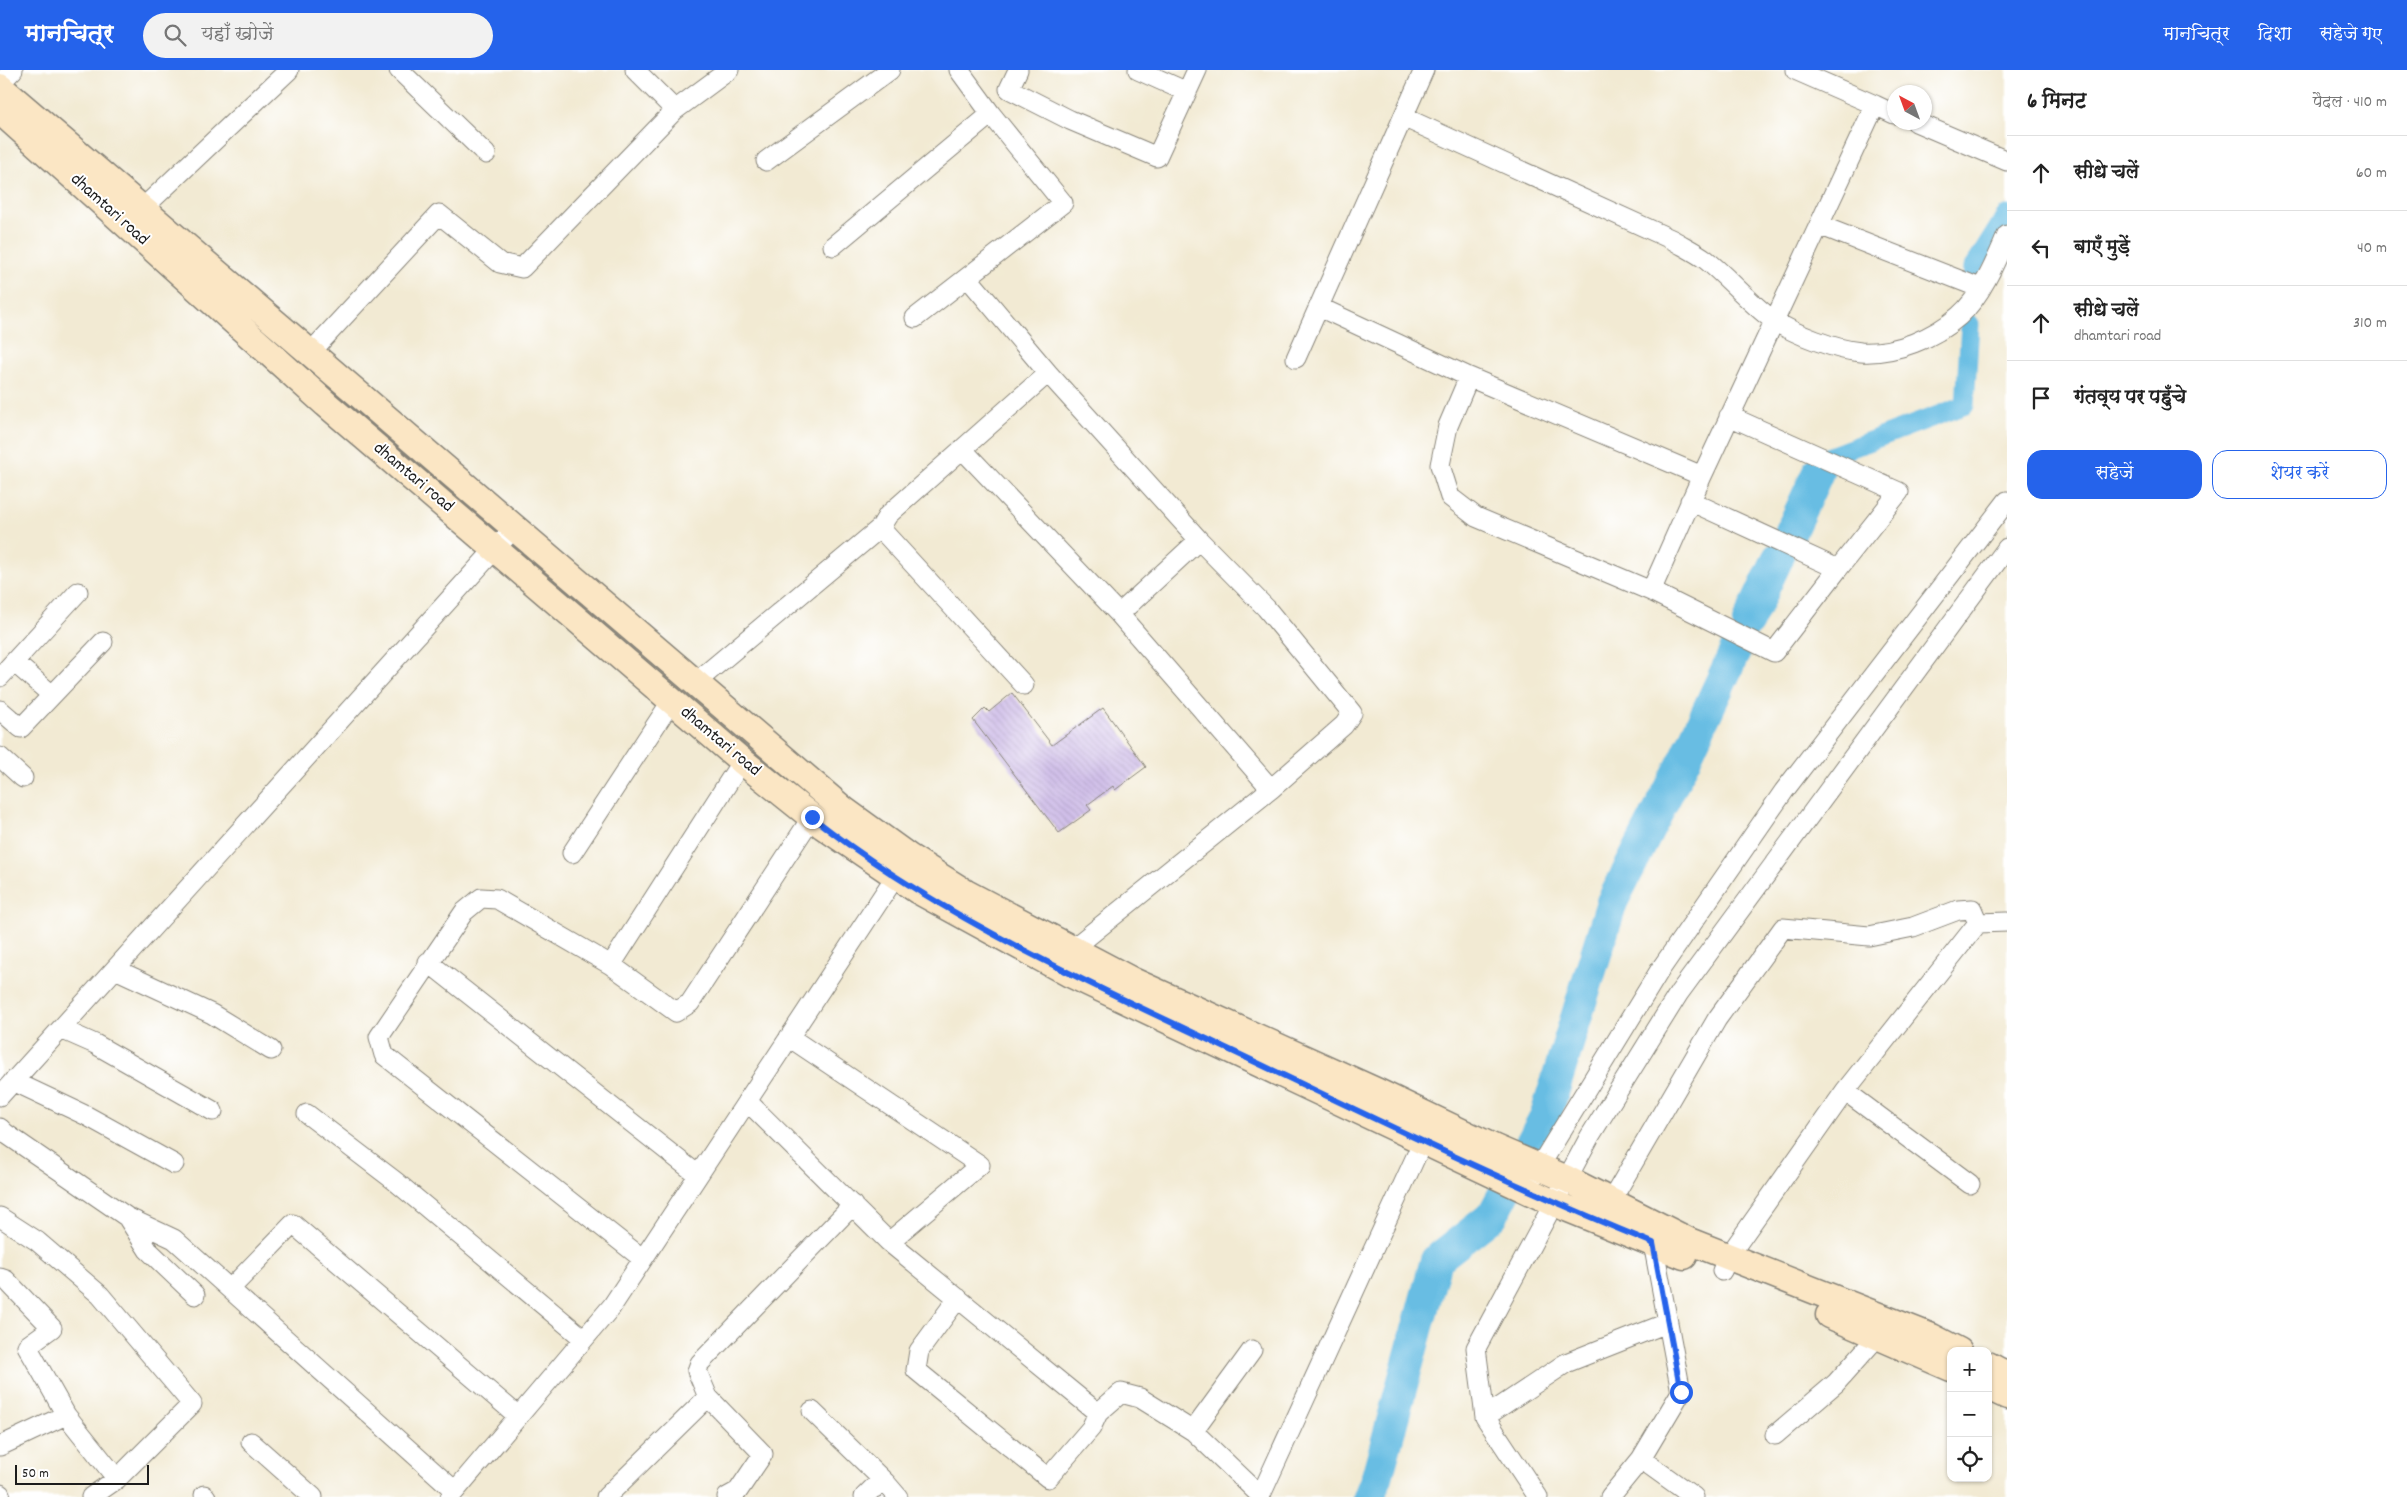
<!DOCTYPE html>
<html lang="hi">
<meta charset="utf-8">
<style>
body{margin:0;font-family:Dekko,"Playpen Sans Deva",sans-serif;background:#f2f2f2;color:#222}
.controls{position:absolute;right:15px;bottom:15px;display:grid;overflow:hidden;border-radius:10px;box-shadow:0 1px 4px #0004}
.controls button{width:45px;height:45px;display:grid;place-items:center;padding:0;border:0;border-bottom:1px solid #e0e0e0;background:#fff;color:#222;font:25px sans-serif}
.compass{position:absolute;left:1887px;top:15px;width:45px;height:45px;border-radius:50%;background:#fff;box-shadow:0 1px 4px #0004;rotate:319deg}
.scale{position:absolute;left:15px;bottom:12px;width:134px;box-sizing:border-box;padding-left:5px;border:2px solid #1c1c1c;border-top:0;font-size:14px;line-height:18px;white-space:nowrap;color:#1c1c1c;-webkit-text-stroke:4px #fff;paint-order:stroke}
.stop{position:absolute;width:15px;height:15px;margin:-11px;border:4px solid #2563eb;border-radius:50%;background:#fff}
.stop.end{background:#2563eb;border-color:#fff;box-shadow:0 1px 5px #0008}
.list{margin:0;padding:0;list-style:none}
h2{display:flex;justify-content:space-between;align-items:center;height:65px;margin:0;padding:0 20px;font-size:21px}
h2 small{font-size:16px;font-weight:400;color:#767676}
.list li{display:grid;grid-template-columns:32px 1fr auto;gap:15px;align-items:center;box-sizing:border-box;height:75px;padding:0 20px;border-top:1px solid #e0e0e0}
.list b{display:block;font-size:19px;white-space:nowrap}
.list p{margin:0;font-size:16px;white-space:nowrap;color:#767676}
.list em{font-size:16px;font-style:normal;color:#767676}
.actions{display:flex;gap:10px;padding:15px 20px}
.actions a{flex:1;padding:11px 0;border:1px solid #2563eb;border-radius:15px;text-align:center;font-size:18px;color:#2563eb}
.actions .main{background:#2563eb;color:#fff}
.icon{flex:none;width:28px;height:28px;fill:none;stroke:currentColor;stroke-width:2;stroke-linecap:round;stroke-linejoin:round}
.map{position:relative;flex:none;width:2007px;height:1427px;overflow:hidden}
header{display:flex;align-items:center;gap:30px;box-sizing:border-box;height:70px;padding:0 25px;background:#2563eb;color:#fff}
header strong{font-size:24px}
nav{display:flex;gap:28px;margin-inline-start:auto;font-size:18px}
.search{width:350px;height:45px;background:#f2f2f2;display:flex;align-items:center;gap:12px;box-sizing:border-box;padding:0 18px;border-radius:28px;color:#767676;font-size:19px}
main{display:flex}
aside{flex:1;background:#fff}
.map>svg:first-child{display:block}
</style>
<header>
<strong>मानचित्र</strong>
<div class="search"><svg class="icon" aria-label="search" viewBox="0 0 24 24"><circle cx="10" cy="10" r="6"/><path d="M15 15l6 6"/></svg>यहाँ खोजें</div>
<nav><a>मानचित्र</a><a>दिशा</a><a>सहेजे गए</a></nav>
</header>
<main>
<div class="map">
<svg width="2007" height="1427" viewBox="0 0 2007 1427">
<defs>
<pattern id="building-back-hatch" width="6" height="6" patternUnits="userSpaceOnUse" patternTransform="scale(1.25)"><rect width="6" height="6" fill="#ccb9e7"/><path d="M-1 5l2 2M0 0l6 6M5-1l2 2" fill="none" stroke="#af9ec6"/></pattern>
</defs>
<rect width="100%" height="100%" fill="#fff"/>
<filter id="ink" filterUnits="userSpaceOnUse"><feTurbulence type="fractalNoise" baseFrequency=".02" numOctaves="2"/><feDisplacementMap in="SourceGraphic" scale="10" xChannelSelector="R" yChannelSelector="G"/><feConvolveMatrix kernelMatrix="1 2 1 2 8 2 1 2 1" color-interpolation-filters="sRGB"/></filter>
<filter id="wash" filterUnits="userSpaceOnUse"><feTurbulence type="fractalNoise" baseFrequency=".0096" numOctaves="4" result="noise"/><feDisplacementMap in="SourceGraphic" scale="20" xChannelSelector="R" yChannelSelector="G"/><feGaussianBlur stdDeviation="1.12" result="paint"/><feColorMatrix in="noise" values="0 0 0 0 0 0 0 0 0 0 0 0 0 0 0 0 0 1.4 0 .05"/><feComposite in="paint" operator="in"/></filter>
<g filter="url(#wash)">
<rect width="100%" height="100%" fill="#f2ead3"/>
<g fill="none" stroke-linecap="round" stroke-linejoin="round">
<path stroke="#67bde3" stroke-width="19" d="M1972 208 1973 198 2006 145
M1825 388 1965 335 1970 254"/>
<path stroke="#67bde3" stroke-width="32" d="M1791 461 1818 402
M1748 552 1778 488
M1369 1427 1377 1407 1436 1190 1492 1146 1546 1045 1612 832 1686 687 1736 579"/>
</g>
<g id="blocks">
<path fill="url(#building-back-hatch)" d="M1012 623 1052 675 1103 638 1146 697 1115 720 1113 716 1087 735 1091 740 1059 763 973 650 985 638 989 642Z"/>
</g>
</g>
<g filter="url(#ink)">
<use href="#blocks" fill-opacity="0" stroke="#878378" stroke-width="1"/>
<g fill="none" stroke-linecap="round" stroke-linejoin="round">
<defs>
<path id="street" d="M399 0 486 84
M635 0 675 40
M1018 0 1009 19 1070 50 1157 87 1197 0
M1138 0 1187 22
M0 13 13 0
M1875 35 1894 44
M1403 47 1673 170C1683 176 1695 182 1705 189 1729 208 1748 232 1773 250 1794 264 1836 280 1861 282 1896 284 1934 268 1959 246 1981 227 1996 191 2007 165
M1916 52 2007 91
M766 91 890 0
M142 139 289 0
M1819 155 1980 218
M833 176 991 44
M968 208 1048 303 1199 470 1266 538 1352 643 1344 655 1271 719 1071 880
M1319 237 1469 307 1702 406 1651 521 1476 447 1450 427 1440 395 1448 356 1469 307
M915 248 1063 133 991 44 959 0
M310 283 439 144 500 193 522 198 675 40 729 0
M1296 288 1424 0
M1729 346 1899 422 1838 499
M963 380 1119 544 1271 719
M1702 406 1875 35 1795 0
M880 458 1024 615
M1651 521 1774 582 1838 499 1690 431
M1119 544 1199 470
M14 592 52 625
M0 607 78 522
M695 613 880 458 888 445 1048 303
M0 640 21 658 103 572
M0 687 23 708
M572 783 667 638 674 632
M428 892 698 1105
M611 895 742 691
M115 899 212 944 271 980
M61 959 95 974 213 1041
M789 967 980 1095 889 1172
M13 1011 87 1046 174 1094
M1845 1021 1970 1114
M0 1026 514 458
M747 1031 889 1172 1098 1343
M307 1044 395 1111 584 1269
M0 1058 5 1063 127 1147 174 1169 455 1421
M1533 1107 1660 900 1784 721 2007 431
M1611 1131 1717 949 1783 858 1869 866 1913 857 1958 840 1972 839 1978 853
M0 1147 37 1171 100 1225 192 1334 117 1409 91 1427
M127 1147 148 1180 195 1225
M643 1189 384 985 379 967 464 842 481 828 497 829 611 895 676 942 690 933 812 747
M1722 1201 1728 1187 1845 1021 1978 853 2007 852
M0 1208 6 1210 52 1258 27 1276 66 1345
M230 1219 293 1154 518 1346
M958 1228 919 1281 916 1300 1048 1408 1091 1358 1098 1343 1121 1323 1140 1328 1193 1361 1252 1280
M812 1341 886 1413
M1485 1347 1566 1293 1667 1253
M1193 1361 1261 1426
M1775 1365 1836 1313 1877 1267
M251 1372 313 1427
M0 1376 66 1345 117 1409
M1641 1389 1694 1427
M0 1424 1 1427
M204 1425 206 1427
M450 1427 612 1236 903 795
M606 1427 708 1327
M727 1427 738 1421 763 1384 708 1327 697 1301 700 1293 853 1135
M864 1427 872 1419 886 1413 898 1427
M1260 1427 1428 1060
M1538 1427 1485 1347 1476 1278 1590 1066 1679 923 2007 478
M1610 1427 1641 1389 1681 1322 1653 1173"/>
<path id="secondary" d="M0 17 844 740 909 787 966 823 1133 911 1376 1021 1495 1078 1567 1109 1689 1171 1932 1267 1959 1281
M0 41 326 334 742 691 823 756 917 820 1070 904 1554 1133 1684 1186
M1829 1245 1951 1298
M1988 1295 2007 1305
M1988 1317 2007 1326"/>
</defs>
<use href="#street" stroke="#878378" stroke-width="21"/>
<use href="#secondary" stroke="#878378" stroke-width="29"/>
<use href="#street" stroke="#fff" stroke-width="19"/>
<use href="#secondary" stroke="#fbe6c4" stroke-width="26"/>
</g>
</g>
<g fill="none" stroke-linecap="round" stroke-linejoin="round" filter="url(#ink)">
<path stroke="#2563eb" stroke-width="6" d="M812 747C937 846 1087 912 1230 980 1370 1046 1509 1115 1653 1173L1681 1322"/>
</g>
<g text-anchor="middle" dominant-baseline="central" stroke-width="4" stroke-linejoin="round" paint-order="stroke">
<g font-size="18" fill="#1c1c1c" stroke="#fff">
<text transform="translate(109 140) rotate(42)">dhamtari road</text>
<text transform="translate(413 408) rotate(40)">dhamtari road</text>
<text transform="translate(720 672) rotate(40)">dhamtari road</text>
</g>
</g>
</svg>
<div class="controls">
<button>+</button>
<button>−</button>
<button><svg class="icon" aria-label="locate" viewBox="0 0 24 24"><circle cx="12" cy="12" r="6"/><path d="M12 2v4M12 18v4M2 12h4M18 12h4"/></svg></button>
</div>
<svg class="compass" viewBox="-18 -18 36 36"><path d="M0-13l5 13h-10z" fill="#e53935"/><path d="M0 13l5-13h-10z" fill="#767676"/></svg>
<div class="scale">50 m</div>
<div class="stop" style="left:1681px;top:1322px"></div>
<div class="stop end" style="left:812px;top:747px"></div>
</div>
<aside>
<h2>6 मिनट<small>पैदल · 410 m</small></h2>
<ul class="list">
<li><svg class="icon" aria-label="ahead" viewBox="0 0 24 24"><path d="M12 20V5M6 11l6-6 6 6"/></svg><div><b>सीधे चलें</b></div><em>60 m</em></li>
<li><svg class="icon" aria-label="left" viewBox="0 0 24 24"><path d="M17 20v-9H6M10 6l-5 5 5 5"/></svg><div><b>बाएँ मुड़ें</b></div><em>40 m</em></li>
<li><svg class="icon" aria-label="ahead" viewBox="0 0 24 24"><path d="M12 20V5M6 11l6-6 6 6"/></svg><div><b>सीधे चलें</b><p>dhamtari road</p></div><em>310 m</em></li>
<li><svg class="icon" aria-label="arrive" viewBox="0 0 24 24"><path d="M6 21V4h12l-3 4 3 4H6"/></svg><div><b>गंतव्य पर पहुँचे</b></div></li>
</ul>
<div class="actions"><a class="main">सहेजें</a><a>शेयर करें</a></div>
</aside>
</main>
